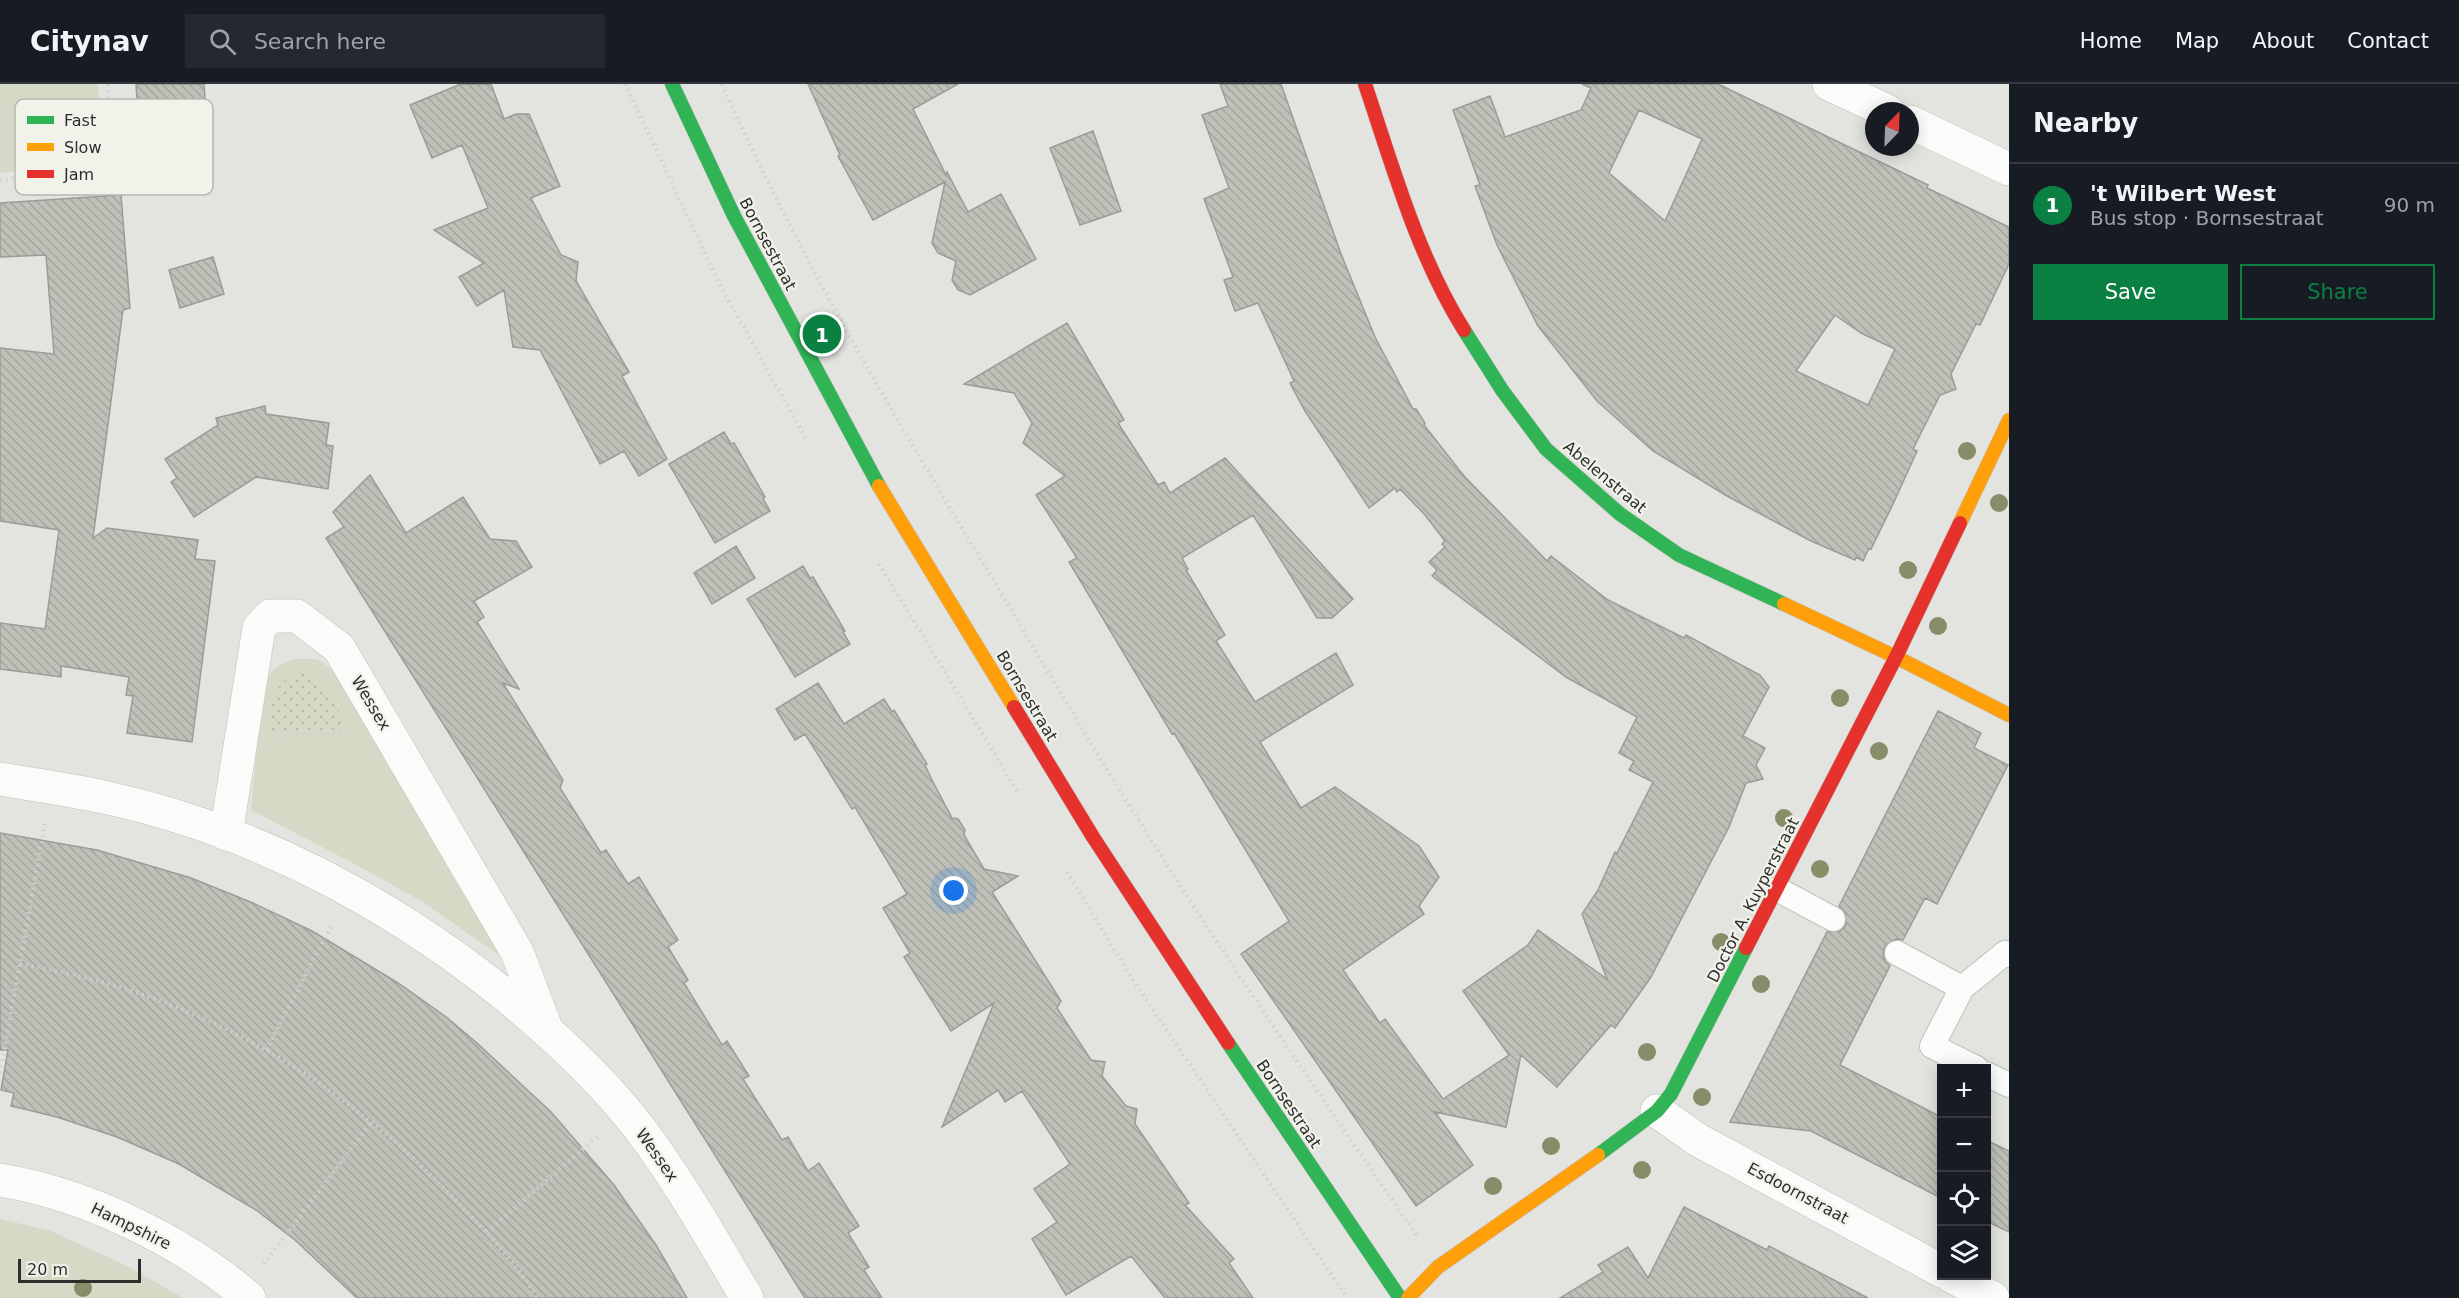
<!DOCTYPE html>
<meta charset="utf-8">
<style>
body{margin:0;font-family:"DejaVu Sans",sans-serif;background:#242831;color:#f1f3f6}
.controls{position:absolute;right:18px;bottom:18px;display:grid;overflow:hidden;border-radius:0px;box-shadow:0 3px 15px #0003}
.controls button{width:54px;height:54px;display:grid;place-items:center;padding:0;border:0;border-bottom:2px solid #363941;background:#171b24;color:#f1f3f6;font:30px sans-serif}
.compass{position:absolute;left:1865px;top:18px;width:54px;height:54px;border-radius:50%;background:#171b24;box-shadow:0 3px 15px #0003;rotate:23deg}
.scale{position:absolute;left:18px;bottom:15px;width:123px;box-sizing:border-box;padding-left:6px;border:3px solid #2d2e2b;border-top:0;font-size:16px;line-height:21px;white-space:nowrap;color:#2d2e2b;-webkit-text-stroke:4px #f1f3eb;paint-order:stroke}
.you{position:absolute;left:954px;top:807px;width:21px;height:21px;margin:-15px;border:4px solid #fff;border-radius:50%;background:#1a73e8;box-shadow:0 0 0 9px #1a73e833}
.badge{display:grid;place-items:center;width:39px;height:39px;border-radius:50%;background:#0b8043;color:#fff;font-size:20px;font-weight:700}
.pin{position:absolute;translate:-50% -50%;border:3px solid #fff;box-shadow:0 2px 6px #0006}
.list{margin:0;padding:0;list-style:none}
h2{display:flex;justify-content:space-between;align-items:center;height:78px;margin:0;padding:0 24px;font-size:26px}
h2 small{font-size:20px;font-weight:400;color:#9ea1a6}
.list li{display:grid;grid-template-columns:39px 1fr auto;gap:18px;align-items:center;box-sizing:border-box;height:84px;padding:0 24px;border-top:2px solid #363941}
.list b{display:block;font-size:22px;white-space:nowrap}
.list p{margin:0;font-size:20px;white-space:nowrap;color:#9ea1a6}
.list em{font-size:20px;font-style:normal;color:#9ea1a6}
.actions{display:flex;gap:12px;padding:18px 24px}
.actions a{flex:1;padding:14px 0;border:2px solid #0b8043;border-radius:0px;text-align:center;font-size:21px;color:#0b8043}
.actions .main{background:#0b8043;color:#fff}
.icon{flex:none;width:33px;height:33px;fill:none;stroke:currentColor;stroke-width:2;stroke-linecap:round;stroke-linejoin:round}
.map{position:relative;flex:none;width:2009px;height:1214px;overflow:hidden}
header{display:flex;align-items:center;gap:36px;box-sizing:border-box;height:84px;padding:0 30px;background:#171b24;border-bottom:2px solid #363941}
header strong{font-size:28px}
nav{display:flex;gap:33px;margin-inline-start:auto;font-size:21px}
.search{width:420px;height:54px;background:#242831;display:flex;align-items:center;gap:15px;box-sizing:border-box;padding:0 21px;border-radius:0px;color:#9ea1a6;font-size:22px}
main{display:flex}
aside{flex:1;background:#171b24}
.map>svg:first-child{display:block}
</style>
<header>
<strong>Citynav</strong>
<div class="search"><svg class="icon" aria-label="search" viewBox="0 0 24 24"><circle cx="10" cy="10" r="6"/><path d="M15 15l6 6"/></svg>Search here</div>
<nav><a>Home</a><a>Map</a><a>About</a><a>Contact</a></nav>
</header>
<main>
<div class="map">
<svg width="2009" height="1214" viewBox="0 0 2009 1214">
<defs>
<pattern id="park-dots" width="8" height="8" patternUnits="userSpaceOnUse" patternTransform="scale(1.5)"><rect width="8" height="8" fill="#d5d9c5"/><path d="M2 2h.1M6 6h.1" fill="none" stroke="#b7bba9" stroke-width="1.8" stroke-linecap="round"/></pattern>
<pattern id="building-back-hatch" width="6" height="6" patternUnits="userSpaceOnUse" patternTransform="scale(1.5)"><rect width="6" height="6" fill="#bfc1b8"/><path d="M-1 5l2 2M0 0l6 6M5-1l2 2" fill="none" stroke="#a4a69e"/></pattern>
</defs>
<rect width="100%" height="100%" fill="#e3e4df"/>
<path fill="#d5d9c5" d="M0 0H98L104 75 0 89Z
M295 575H317L333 586 366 635 500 872 423 818 353 779 251 726 262 607C270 586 274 582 295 575Z
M0 1135 51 1147 127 1182 183 1214H0Z"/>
<path fill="url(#park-dots)" d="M303 589 318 594 328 607 348 644 270 650C273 619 268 598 303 589Z"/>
<path fill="url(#building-back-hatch)" stroke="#9b9b98" stroke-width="1.5" fill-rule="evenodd" d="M136 0H204L210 88 142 92Z
M461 0H491L504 35 516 30H529L560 102 531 114 561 171 578 178 576 197 629 288 622 292 667 375 639 392 624 367 600 380 540 266 513 263 504 206 477 222 459 193 484 179 434 146 488 124 462 61 432 74 410 21Z
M808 0H958L913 25 946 91 947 88 968 128 1001 110 1036 175 970 211 958 206 952 196 956 177 938 169 932 159 945 98 873 136 838 72 840 71Z
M1220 0H1281L1341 170 1375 253 1413 325H1416L1425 339 1424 341 1464 392 1547 477 1551 472 1608 516 1684 554 1686 551 1760 591 1769 603 1743 652 1765 664 1756 681 1763 695 1746 699 1729 743 1651 893 1615 944 1611 941 1557 1003 1521 971 1506 1043 1435 1028 1473 1081 1416 1122 1241 870 1289 837 1174 649 1172 650 1159 628 1069 478 1077 474 1036 411 1065 392 1023 359 1032 339 1014 309 964 300 1067 239 1124 336 1118 339 1158 401 1164 398 1170 409 1225 374 1353 515 1332 534H1317L1253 431 1182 474 1188 485 1186 486 1225 551 1216 557 1255 618 1336 569 1353 601 1260 658 1301 724 1335 703 1419 762 1439 793 1419 822 1424 830 1343 886 1380 939 1385 935 1443 1015 1509 971 1463 907 1528 861 1538 846 1607 895 1582 830 1598 806 1615 768 1617 769 1653 698 1629 686 1634 677 1619 669 1637 633 1566 593 1432 492 1437 486 1429 478 1445 463 1442 460 1445 457 1425 431 1400 405 1397 408 1395 404 1369 424 1305 327 1290 299 1294 297 1258 219 1235 227 1224 196 1233 193 1204 115 1229 104 1202 31 1228 22Z
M1582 0H1718L1928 101 1927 104 2009 143V180L1980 241 1976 240 1951 290 1956 305 1940 311 1913 365 1917 367 1894 418 1871 465 1869 464 1863 477 1856 473 1855 476 1811 457 1727 412 1653 367 1597 317 1538 242 1497 161 1475 102 1480 101 1453 26 1490 12 1505 53 1581 26 1591 4ZM1639 26 1702 55 1665 137 1609 89ZM1835 231 1861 249 1895 265 1868 321 1796 287Z
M1093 47 1121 127 1080 141 1050 64Z
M121 111 130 224 123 226 93 454 107 444 198 456 195 475 215 477 192 658 127 649 133 612 126 611 129 593 61 582V593L0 585V539L45 545 59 446 0 437V264L54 270 46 171 0 173V119Z
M213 173 224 210 180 224 169 186Z
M265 322 266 330 329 339 326 361 333 362 328 405 256 393 194 433 171 398 177 394 165 375 218 341 216 334Z
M724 348 731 360 734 359 765 413 763 415 770 427 715 459 669 380Z
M370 391 406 449 463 413 490 455 516 457 532 483 474 517 484 533 477 538 519 605 503 599 563 696 560 704 601 769 606 766 628 800 639 793 678 856 668 863 688 896 684 899 722 961 727 957 749 992 743 995 782 1056 788 1053 808 1087 819 1079 859 1142 848 1149 869 1183 864 1186 882 1214H805L326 454 344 443 333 428Z
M736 462 755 494 712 520 694 489Z
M803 482 810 494 813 493 845 547 843 548 850 560 795 593 747 515Z
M818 599 844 640 884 615 892 628 894 626 927 680 925 681 931 694 952 734 958 735 965 746 964 751 984 785 1018 792 992 808 1061 917 1057 924 1091 976 1105 978 1102 992 1126 1022 1137 1025 1135 1040 1189 1119 1185 1121 1234 1175 1229 1179 1253 1214H1165L1131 1172 1066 1211 1032 1155 1057 1138 1034 1105 1070 1080 1022 1007 1005 1018 998 1006 942 1043 994 919 951 947 904 873 910 869 883 824 907 810 855 723 852 725 805 650 795 656 776 625Z
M1938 627 1981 649 1974 664 2008 681 1937 820 1925 814 1903 856 1896 855 1885 862 1883 870 1885 877 1890 882 1840 981 1941 1033V1114L1811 1047 1730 1038 1827 848 1840 847 1846 841 1845 828 1839 822Z
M0 749 97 766 191 794 253 819 312 847 398 899 445 932 477 959 551 1028 614 1101 656 1161 687 1214H357L295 1156 256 1126 179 1080 117 1053 57 1033 11 1022 14 1009 1 1006 8 966H0Z
M1986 1056 2009 1067V1148L1986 1137Z
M1684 1123 1767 1166 1769 1162 1868 1214H1560L1603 1188 1598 1181 1628 1163 1648 1194Z"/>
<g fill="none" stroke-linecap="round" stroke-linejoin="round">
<defs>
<path id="lane" d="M1777 805 1833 835
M1897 869 1962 904
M1976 984 1932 962 1962 904 2005 869 2009 871
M1986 990 2009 1001"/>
<path id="street" d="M1829 0 1887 27
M1910 38 2009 85
M0 695C36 701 72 706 108 714 254 746 389 818 505 911 554 951 601 994 640 1045 680 1098 713 1157 747 1214
M226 750 259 544 270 532H297L339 564 517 868 546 944
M1657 1027 1698 1056 1942 1187
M0 1096C86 1110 183 1157 249 1214
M1951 1192 1993 1214"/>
<path id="fast" d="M672 0 734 132 879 402
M1464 246 1502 306 1546 365 1620 430 1679 471 1784 520
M1228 959 1400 1214
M1598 1071 1657 1027 1671 1010 1746 864"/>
<path id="slow" d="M879 402 1014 623
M1960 439 2009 336
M1784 520 1896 573 2009 631
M1408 1214 1438 1183 1598 1071"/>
<path id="jam" d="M1365 0C1393 83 1417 171 1464 246
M1014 623 1093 753 1228 959
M1746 864 1896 573 1960 439"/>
</defs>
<use href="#lane" stroke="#bfc0bd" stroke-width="26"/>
<use href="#street" stroke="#bfc0bd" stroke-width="34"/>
<use href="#fast" stroke="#bfc0bd" stroke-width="15"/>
<use href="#slow" stroke="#bfc0bd" stroke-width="15"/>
<use href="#jam" stroke="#bfc0bd" stroke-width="15"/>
<path stroke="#cfd0cf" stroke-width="4" stroke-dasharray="1.5 4.5" stroke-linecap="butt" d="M625 0 719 199 806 355
M722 0C797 169 892 329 988 487 1033 562 1077 638 1124 713 1217 862 1317 1007 1417 1152
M111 47 132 46
M0 96 96 85 106 78 111 67 108 0
M879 480 1019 710
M279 652 344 648
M1067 788 1133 896 1347 1214
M20 880C191 908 333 989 453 1113 484 1145 514 1177 538 1214
M266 966 333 839
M0 989 45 739
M487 1148 598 1052
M264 1180 372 1037"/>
<use href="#lane" stroke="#fbfbfa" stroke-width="24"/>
<use href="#street" stroke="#fbfbfa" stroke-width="33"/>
<use href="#fast" stroke="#30b455" stroke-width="14"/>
<use href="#slow" stroke="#ff9f0a" stroke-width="14"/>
<use href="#jam" stroke="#e5322d" stroke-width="14"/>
</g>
<g fill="#878c69">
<circle cx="1967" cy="367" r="9"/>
<circle cx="1999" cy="419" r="9"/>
<circle cx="1908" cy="486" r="9"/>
<circle cx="1938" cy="542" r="9"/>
<circle cx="1840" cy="614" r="9"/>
<circle cx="1879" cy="667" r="9"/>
<circle cx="1784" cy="734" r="9"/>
<circle cx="1820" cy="785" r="9"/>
<circle cx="1721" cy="858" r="9"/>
<circle cx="1761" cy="900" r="9"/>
<circle cx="1647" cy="968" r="9"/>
<circle cx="1702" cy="1013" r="9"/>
<circle cx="1551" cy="1062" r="9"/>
<circle cx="1642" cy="1086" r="9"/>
<circle cx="1493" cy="1102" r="9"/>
<circle cx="83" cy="1204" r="9"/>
</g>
<g text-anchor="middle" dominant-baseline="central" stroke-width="4.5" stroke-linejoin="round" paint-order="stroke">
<g font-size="16" fill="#2d2e2b" stroke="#f1f3eb">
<text transform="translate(768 160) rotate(62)">Bornsestraat</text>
<text transform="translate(1605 393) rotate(40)">Abelenstraat</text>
<text transform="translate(1027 612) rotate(59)">Bornsestraat</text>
<text transform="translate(371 619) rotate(59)">Wessex</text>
<text transform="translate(1753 816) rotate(-63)">Doctor A. Kuyperstraat</text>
<text transform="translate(1289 1020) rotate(56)">Bornsestraat</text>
<text transform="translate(657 1071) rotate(55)">Wessex</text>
<text transform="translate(1798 1109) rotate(28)">Esdoornstraat</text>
<text transform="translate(131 1142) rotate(26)">Hampshire</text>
</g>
</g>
<rect x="15" y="15" width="198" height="96" rx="9" fill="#f1f3eb" stroke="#b6b8b1" stroke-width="1.5"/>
<rect x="27" y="32" width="27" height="8" fill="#30b455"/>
<rect x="27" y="59" width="27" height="8" fill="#ff9f0a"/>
<rect x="27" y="86" width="27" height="8" fill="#e5322d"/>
<g font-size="16" fill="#2d2e2b">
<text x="64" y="42">Fast</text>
<text x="64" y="69">Slow</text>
<text x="64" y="96">Jam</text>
</g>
</svg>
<div class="controls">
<button>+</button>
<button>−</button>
<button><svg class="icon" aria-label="locate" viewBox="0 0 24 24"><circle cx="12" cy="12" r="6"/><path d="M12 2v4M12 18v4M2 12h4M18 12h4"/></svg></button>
<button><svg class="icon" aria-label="layers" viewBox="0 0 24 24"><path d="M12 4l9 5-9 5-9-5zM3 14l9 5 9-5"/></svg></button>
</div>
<svg class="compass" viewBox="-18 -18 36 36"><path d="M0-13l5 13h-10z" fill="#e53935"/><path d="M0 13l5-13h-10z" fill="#9ea1a6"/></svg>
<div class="scale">20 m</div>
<div class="you"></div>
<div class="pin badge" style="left:822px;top:250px">1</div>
</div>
<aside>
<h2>Nearby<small></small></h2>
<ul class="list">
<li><span class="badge">1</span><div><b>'t Wilbert West</b><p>Bus stop · Bornsestraat</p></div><em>90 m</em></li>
</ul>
<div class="actions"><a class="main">Save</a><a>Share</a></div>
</aside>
</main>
